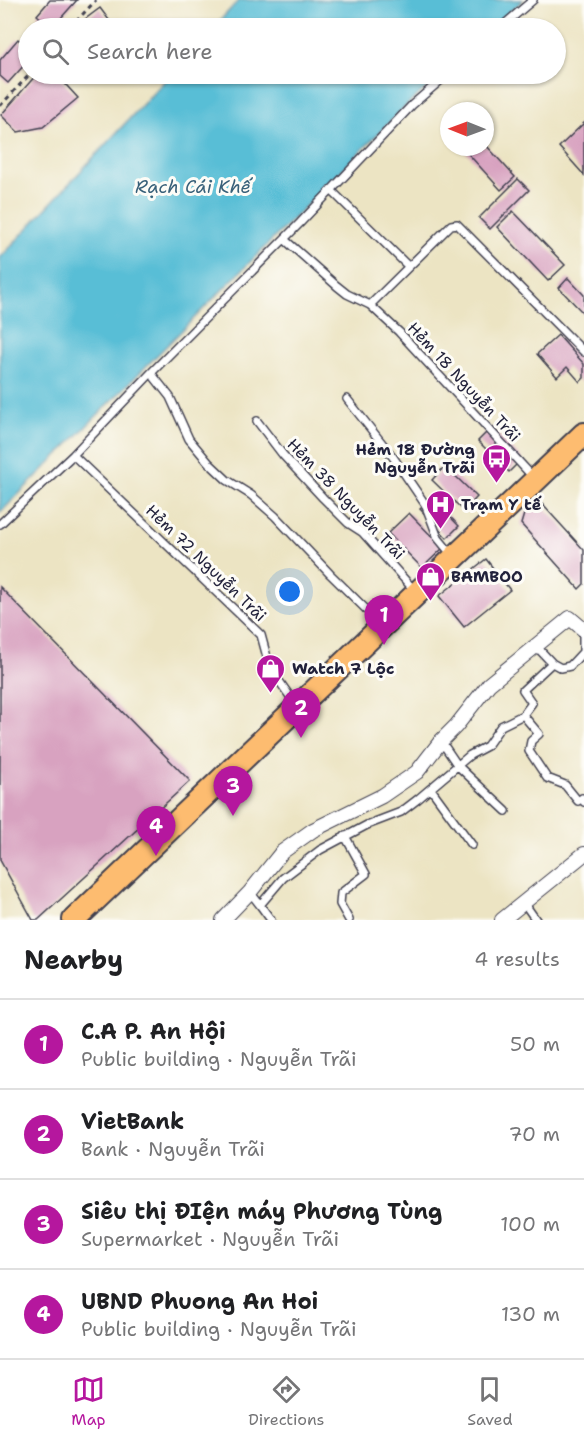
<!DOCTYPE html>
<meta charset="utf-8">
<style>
body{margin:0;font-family:"Shantell Sans",sans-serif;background:#f6f6f6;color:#202124}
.compass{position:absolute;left:440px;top:102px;width:54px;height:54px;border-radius:50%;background:#fff;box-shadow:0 2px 4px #0004;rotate:271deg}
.you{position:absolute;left:290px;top:592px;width:21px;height:21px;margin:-15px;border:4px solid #fff;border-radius:50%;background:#1a73e8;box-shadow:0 0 0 9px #1a73e833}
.badge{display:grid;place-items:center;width:39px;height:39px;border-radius:50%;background:#b5179e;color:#fff;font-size:20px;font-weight:700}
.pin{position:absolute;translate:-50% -50px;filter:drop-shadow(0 2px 3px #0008)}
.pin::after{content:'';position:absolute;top:32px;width:21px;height:18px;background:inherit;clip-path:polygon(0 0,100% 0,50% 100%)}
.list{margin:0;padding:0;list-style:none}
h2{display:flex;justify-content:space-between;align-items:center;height:78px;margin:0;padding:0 24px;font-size:26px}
h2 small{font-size:20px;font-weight:400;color:#757577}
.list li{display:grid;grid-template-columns:39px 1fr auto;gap:18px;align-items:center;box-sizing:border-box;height:90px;padding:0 24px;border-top:2px solid #e0e0e0}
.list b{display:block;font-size:22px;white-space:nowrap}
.list p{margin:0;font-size:20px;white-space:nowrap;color:#757577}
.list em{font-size:20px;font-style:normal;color:#757577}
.icon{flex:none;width:33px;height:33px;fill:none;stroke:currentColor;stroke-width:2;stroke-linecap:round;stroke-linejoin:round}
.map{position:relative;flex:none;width:584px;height:920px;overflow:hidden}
.search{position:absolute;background:#fff;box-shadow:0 2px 4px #0004;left:18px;right:18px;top:18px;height:66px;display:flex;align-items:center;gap:15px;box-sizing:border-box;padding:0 21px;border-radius:33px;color:#757577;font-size:22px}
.sheet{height:438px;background:#fff}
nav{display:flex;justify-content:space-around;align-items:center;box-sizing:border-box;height:84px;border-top:2px solid #e0e0e0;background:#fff;font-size:16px;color:#757577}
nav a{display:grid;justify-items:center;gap:3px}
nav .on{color:#b5179e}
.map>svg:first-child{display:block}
</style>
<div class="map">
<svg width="584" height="920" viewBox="0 0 584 920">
<rect width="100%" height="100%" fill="#fdfcf7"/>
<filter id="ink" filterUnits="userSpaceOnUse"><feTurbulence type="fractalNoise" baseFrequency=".0167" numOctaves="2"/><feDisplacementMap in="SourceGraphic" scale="12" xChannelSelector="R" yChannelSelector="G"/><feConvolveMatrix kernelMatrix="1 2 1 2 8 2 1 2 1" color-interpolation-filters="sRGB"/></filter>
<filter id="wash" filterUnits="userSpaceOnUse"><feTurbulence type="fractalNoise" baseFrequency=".008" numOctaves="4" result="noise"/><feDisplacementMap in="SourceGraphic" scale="24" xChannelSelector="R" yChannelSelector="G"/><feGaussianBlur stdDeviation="1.35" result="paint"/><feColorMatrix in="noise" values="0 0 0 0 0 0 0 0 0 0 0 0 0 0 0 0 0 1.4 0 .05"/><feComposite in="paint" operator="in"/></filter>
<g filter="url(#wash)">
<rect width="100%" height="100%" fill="#ece4c3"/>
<path fill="#58bed6" stroke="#3d7088" stroke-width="1.5" d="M239 0H523L492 28H213Z
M171 74H442L408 104 274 238 0 513V258Z"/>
<g id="blocks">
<path fill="#d8a2c0" d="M50 0H77L52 28 37 15Z
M100 8 115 28H90L84 20Z
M18 39 28 48V61L8 83 0 76V60Z
M37 74H56L78 98 43 127 18 132 1 115Z
M584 123V175L559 147Z
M485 144 515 177 501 190 462 147H485Z
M518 179 529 190 490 229 479 218Z
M513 211 565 265 548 281 497 227Z
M568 278 584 295V314L559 288Z
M558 335 584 364V378L580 382 567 367 557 377 537 354Z
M491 428 522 459 509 472 478 441Z
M445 466 477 497 464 511 432 480Z
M432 498 459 526 447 538 420 509Z
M542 504 584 550V584L579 589 521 524 524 514Z
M409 513 443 548 422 568 388 533Z
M486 559 510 590 464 627 439 596Z
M0 587 190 781 38 920H33L0 860Z"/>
</g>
</g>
<g filter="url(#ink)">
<use href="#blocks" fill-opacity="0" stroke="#403f4f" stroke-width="1.5"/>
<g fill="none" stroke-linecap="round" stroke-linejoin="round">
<defs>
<path id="lane" d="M500 28 533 0
M331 190 408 266
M284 239 337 286 347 294 370 305 399 332 534 478
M370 305 451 225 457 224 584 352
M151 373 170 397 189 439 209 463 227 480 251 495 275 516 330 574 381 624
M347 399 393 457 425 504 438 538 452 555
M257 421 283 455 323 498 348 523 362 532 415 591
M73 455 261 635 270 668 296 705
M0 524 73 455 151 373 300 223 412 105 448 74
M536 646 552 663
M523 715 539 734 531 741 529 751 547 778 565 785 578 801 582 798 584 802
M441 741 458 766 506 811
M431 789 472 845
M345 836 366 874 341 893 340 904 349 920
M250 892 260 905 283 878 320 850 367 825 401 812 418 799 470 755 487 746 501 726 523 715 532 703 523 690 552 663 561 668 570 666 583 652V631
M524 903 536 920
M260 905 271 920"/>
<path id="street" d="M223 920 250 892 282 852 313 830 382 796 417 772 441 741 456 726 489 684 570 618 584 630
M502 920 584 854"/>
<path id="primary" d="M74 920 584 434"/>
</defs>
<use href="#lane" stroke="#403f4f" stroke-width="10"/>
<use href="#street" stroke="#403f4f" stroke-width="16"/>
<use href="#primary" stroke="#403f4f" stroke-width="26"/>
<path stroke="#403f4f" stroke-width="3" stroke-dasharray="4.5 4.5" stroke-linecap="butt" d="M70 28 96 0
M0 106 30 74"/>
<use href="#lane" stroke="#fff" stroke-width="7"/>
<use href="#street" stroke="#fff" stroke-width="14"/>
<use href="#primary" stroke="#fdbc70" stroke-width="22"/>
</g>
</g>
<defs>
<symbol id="bus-pin" viewBox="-11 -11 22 30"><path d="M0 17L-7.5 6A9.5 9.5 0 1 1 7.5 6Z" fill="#b5179e" stroke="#fdfcf7"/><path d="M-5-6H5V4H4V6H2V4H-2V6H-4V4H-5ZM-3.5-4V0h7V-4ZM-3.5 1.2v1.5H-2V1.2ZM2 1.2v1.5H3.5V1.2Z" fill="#fff"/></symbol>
<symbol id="hospital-pin" viewBox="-11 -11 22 30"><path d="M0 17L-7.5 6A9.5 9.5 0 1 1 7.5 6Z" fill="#b5179e" stroke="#fdfcf7"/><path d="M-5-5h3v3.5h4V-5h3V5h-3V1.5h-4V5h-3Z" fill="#fff"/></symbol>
<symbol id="shop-pin" viewBox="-11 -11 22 30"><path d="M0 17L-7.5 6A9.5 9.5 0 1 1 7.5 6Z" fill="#b5179e" stroke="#fdfcf7"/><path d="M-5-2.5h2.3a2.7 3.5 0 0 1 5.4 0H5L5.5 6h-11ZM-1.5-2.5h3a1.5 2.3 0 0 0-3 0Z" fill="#fff"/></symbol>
</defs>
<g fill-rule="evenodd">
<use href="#bus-pin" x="480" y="442" width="33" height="45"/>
<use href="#hospital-pin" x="424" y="488" width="33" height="45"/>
<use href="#shop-pin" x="414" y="560" width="33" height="45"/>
<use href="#shop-pin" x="254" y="652" width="33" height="45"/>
</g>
<g text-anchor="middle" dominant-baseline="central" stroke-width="6" stroke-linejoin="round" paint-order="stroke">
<g font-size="16" fill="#22223b" stroke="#fdfcf7">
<text transform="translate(464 382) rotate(47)">Hẻm 18 Nguyễn Trãi</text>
<text transform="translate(346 499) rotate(46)">Hẻm 38 Nguyễn Trãi</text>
<text transform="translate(206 563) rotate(44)">Hẻm 72 Nguyễn Trãi</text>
</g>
<g font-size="16" font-weight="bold" fill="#22223b" stroke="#fdfcf7" text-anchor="start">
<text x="475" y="449" text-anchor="end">Hẻm 18 Đường<tspan x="475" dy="18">Nguyễn Trãi</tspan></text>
<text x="461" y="504">Trạm Y tế</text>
<text x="451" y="576">BAMBOO</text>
<text x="292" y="668">Watch 7 Lộc</text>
</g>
<g font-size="18" font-style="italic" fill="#386079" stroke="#fdfcf7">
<text x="193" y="187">Rạch Cái Khế</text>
</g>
</g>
</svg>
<svg class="compass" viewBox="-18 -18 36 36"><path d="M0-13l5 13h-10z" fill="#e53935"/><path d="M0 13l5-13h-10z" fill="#757577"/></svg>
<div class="you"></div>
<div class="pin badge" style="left:384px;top:645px">1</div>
<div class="pin badge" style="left:301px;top:738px">2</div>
<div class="pin badge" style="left:233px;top:816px">3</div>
<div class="pin badge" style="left:156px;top:856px">4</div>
<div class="search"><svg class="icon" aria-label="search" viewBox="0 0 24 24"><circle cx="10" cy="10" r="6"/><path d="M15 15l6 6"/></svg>Search here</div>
</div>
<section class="sheet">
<h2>Nearby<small>4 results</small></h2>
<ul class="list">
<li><span class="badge">1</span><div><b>C.A P. An Hội</b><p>Public building · Nguyễn Trãi</p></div><em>50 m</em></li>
<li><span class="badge">2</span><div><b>VietBank</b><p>Bank · Nguyễn Trãi</p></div><em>70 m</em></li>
<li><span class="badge">3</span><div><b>Siêu thị ĐIện máy Phương Tùng</b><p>Supermarket · Nguyễn Trãi</p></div><em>100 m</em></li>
<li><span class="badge">4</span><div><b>UBND Phuong An Hoi</b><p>Public building · Nguyễn Trãi</p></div><em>130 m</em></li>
</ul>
</section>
<nav>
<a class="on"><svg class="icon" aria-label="map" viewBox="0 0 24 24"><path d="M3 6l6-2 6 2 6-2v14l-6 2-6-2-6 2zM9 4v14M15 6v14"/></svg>Map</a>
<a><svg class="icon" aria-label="directions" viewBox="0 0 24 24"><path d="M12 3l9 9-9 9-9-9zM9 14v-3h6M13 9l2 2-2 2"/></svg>Directions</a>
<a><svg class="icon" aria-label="saved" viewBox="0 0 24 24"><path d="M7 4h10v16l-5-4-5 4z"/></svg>Saved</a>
</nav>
